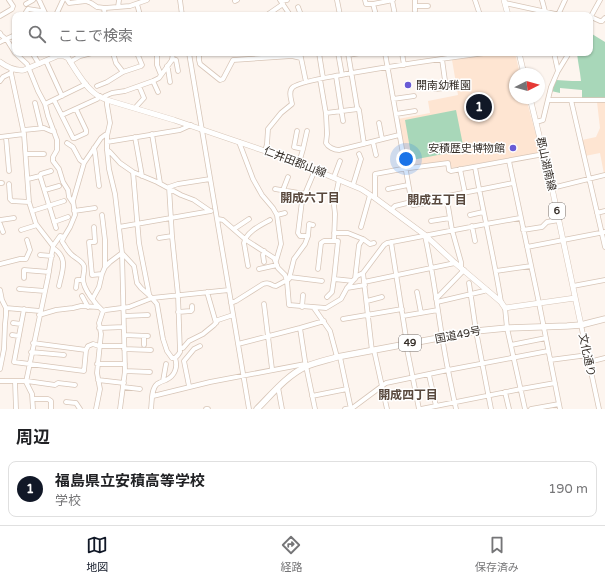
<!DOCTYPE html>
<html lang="ja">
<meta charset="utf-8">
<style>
body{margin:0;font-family:"Varela Round","Noto Sans JP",sans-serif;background:#f6f6f6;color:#202124}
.compass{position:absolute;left:509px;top:68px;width:36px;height:36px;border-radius:50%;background:#fff;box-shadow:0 1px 3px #0004;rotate:84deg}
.you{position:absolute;left:406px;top:159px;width:14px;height:14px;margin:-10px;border:3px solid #fff;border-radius:50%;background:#1a73e8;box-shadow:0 0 0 6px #1a73e833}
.badge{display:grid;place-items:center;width:26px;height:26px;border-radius:50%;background:#111827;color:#fff;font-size:13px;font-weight:700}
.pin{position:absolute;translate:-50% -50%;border:2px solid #fff;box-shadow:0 1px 4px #0006}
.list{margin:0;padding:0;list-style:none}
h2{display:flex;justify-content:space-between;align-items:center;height:52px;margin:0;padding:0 16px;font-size:17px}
h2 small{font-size:13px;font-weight:400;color:#757577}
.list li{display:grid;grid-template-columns:26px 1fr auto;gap:12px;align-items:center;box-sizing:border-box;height:56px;margin:0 8px 8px;padding:0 8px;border:1px solid #e0e0e0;border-radius:8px}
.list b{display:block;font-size:15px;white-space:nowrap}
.list p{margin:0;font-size:13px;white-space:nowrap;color:#757577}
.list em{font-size:13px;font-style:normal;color:#757577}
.icon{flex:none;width:22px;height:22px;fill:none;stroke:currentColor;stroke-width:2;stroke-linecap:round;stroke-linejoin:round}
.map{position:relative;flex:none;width:605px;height:409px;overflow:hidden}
.search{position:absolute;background:#fff;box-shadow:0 1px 3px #0004;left:12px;right:12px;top:12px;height:44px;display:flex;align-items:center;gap:10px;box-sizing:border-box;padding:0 14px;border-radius:8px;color:#757577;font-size:15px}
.sheet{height:116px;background:#fff}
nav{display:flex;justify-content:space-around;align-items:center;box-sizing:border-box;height:56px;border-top:1px solid #e0e0e0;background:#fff;font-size:11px;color:#757577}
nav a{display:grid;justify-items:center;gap:2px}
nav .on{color:#111827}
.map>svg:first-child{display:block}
</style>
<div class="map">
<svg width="605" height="409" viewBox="0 0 605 409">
<rect width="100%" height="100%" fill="#fdf5ef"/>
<path fill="#fee5d2" d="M504 53H515L520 74H515V98H526L541 153 451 168 449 161 407 167 398 119 430 113 428 101 458 95 452 60Z
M597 102H605V174H604L600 153 585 156 582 140 596 137 600 128Z"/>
<path fill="#a8d7b9" d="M592 34 605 42V99H582V90L560 88V93L551 91 556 80 572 81H581C580 71 578 63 577 53H590V36Z
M456 110 464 150 412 160 405 120Z"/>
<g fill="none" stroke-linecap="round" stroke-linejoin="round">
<defs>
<path id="minor" d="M39 0 46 15
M67 0 69 3 86 1 91 3 97 7 105 8
M180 0 182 15
M280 0 290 15
M337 0 340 15
M365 0 366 4H373L393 0
M392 0 395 15
M415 0V11
M475 0 480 15
M542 0 546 15
M235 1 237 0
M281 1 287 0
M505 3 560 15
M26 4 33 0
M137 4 140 15
M373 4 376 15
M415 6H428
M118 7 119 0
M298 7 301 15
M26 15V12L28 9 41 11
M56 15 63 0
M105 15 104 9 105 8 130 6 147 0
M267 15 283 4
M558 15 565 0
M0 16 12 9 13 6 9 0
M591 17 600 21H602L605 18
M590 18 600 0
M0 33 1 35 7 40 15 53
M0 42 15 35
M15 53 27 64 38 91 45 104 48 116 57 140V150L53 157V161L59 169 63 182 68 190 69 197 73 203
M113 53 116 63 123 72
M189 53 249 409
M199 53V60L200 64 220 80 223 79 233 60 292 56 301 58
M300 53 306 82
M319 53 323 78
M338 53 342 75
M348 53 357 107 359 110 364 144
M385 53 411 199V202L395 206 391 210
M402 53 404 65
M554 53 558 71
M33 54 39 64
M157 55V65L161 75
M348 55 360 53
M172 59 176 60 178 71
M46 61 62 96
M70 62 80 56 92 53
M167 66 168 69 170 82
M12 69 11 73 24 134 29 202 36 224 53 246
M336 76 343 121
M320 79 326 114 327 134 326 143C328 147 334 150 339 150L399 135
M0 81 3 77 11 73
M153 81 158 92
M97 86 107 82 123 72 141 66 142 65 137 53
M435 89 446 88 442 59
M104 98 105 96 112 93 125 91 153 81 159 78 172 60 173 53
M393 99 414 96
M54 100 73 138H75L86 133V130L76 109
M107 100V105L110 123 107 136V150L109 169 115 194 122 253 125 371 120 409
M548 100H605
M571 100 605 247
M35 103 41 128
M45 104 86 84
M135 108 144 98 139 86
M326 113 358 109
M396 114 415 111
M62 115 97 99 100 96
M536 122 543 120 551 87 558 71 569 53
M379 123 382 139
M24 130 44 128 51 131H54
M297 131 294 147 303 149
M152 134 160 183
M0 137 24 134
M6 137 9 171
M135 137 142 176
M107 142 180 130 191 125
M239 142 253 179 262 195 273 208 277 215 281 244 276 261
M373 142 376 155
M67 143 73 147 80 160 84 163
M94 148 95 153 99 186
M107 150 110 152 120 163 133 172 157 182 181 195 194 200 210 211
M265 151 267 144 268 129 281 113 292 104C291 99 288 91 293 87 304 80 332 77 346 74 392 66 439 59 485 53
M26 154H44
M509 161 539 303 560 409
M299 163 303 149 307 131
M475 167C483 212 494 257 501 302
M460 169 465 193
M133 172 139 243 149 294
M40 176 56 228
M334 177 340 161
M28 179 40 176 41 174 51 171
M0 183H2
M9 184 10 199 12 201 29 202
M353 185 361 159 359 154
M552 188 605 175
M275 189 305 194
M388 189 408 185
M45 190 59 186
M283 190 288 177
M443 197 513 183
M375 198V174L402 169 448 163 449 170 451 171 544 154
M411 202 413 205 447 200 452 230 461 262V268
M32 211 64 201
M74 211 95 208
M597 213 605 211
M102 215 105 240V267
M277 215 285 213
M470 215 483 212
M218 219 223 220 246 240 274 258 278 268 285 275 287 281 289 305 326 308 341 299 347 288 357 276 363 273 384 245 387 243 486 224 520 218
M0 220 14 218
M431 221 450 218
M54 222 68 217
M0 224 3 232
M472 226 475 241
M94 227 95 242H89L92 275 102 274
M119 227 211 211
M361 227 370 195
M234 229 249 219
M21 230 37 225
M523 230 542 227 547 222 559 220
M334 233H348L363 239 359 245 355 279
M308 236H300L298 233 302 201 315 170
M425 236C435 280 439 326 448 370L548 351
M159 238 172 236
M363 239 370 244 374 243
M334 241 335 214 334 205 335 199 339 180
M391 242 407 344
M527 247 605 232
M53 248C69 258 62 271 59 286
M264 251 263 255 264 262
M40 255 52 256
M0 264 20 259H26L30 250 27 240
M248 266 244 243C246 232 261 225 270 220
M259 269 277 265
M318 269 321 243 324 241H338L334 279
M496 271 531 266
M363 273 372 351
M290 277 322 281
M24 278V270L49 272
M364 282 455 263
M469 283 476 331 491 409
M573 286 605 280
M76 288 77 280H83
M347 288 365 285
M19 289 45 291
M0 290 2 300 6 308V315L5 324 4 349 0 369
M207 292 216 323
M417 292 421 313
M82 296 88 307
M327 297 332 292 334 279 353 281
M93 298 99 287 102 274 105 267 110 262 122 253 134 266 137 283 141 288 150 296 157 304 163 339 167 351 172 358H175C178 367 175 376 166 380 163 381 160 382 157 384 151 389 152 402 151 409
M436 299 464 270
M367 301 382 297
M437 302 484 291 487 290
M231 303 236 301 263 284C271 281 270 286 276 286L289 279 294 259 305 244 308 236 309 224 313 225
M264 304 272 369
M302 307 303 295
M6 308 40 311
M314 308 330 331 337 357
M505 308 507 328 525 409
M24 309 14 362 84 371 86 350 33 343
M103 311C96 305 83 289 83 279 83 275 85 270 84 266 82 260 74 258 70 253 67 250 65 246 63 243L62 241 64 237 70 227 75 215 73 201 84 163 101 138 105 135 107 134
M178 312 191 311 192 310V306
M39 315 56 310 73 308 81 306 98 307
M124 316 148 315
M403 316 438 310
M343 319 402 309
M13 323 21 324
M581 325 599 409
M99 328 124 327
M300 328 305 361 315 409
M12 335 19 336
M124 335 148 336
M238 344 300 328 324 321
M406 344 419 409
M144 345V336
M511 345 546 338
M180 348H183L189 341 203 334 214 325 218 320 233 315
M124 349 151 350
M86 350 88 346 93 344 99 346H124
M374 350 387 409
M31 352 64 355
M340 357 351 409
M175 358 178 355 180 352 178 295 172 236 169 187 178 184 210 179
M550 360 588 355
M589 362 605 358
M97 364H125
M125 371 150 372
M429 375 436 406
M98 380 124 383
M0 381H27L55 385 58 383 75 385
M15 381 16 409
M163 381 166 364
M189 386 184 361 194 349 200 346
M123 387 140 389
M278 387 282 409
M505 392 509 409
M153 396 210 382 305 364
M312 396 347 389
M33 399H48L51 401V409
M66 402 76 403 80 409
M33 409 32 394 26 382 48 277 53 246 60 236 64 237
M96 409 100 389 97 373 101 334 99 323 103 311 106 310 129 307 152 298 229 290
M206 409H208
M345 409 351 408
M351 409 386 383 448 370 456 409
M421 409 521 389 555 383
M531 409 559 404"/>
<path id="major" d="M504 0 508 15
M519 53 524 74
M0 62C8 68 15 71 24 70L57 56H64L68 58C74 68 84 85 93 92 97 96 102 98 107 100L174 120 265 151 315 170 361 189 375 198 425 235 455 263 501 302 505 308 575 298
M530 98 552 188 581 325"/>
<path id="highway" d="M257 409C272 394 287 375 307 366 317 362 327 360 337 357L476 331 507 328 567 326 581 325 605 319"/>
</defs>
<use href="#minor" stroke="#d7c5b7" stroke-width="5.5"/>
<use href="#major" stroke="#d7c5b7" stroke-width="6"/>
<use href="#highway" stroke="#d7c5b7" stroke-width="7"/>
<use href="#minor" stroke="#fff" stroke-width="4"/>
<use href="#major" stroke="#fff" stroke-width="5"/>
<use href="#highway" stroke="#fff" stroke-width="5.5"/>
</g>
<g fill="#695bd5" stroke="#fff" stroke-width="1.5">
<circle cx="408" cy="85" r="4"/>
<circle cx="513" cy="148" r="4"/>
</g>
<g text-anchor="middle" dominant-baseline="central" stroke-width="3" stroke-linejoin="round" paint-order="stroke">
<g fill="#fff" stroke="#726d69" stroke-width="1">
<rect x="549" y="203" width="16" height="16" rx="3"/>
<rect x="399" y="335" width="22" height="16" rx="3"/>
</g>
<g font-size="10" font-weight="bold" fill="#362f29">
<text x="557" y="211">6</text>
<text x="410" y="343">49</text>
</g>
<g font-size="11" fill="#362f29" stroke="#fff" text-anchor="start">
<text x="416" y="85">開南幼稚園</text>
<text x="505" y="148" text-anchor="end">安積歴史博物館</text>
</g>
<g font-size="11" fill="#362f29" stroke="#fff">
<text transform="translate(295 162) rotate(21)">仁井田郡山線</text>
<text transform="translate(546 164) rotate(77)">郡山湖南線</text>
<text transform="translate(458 335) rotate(-11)">国道49号</text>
<text transform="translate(587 355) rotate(78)">文化通り</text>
</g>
<g font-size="12" font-weight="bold" fill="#58483d" stroke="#fff">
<text x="310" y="198">開成六丁目</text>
<text x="437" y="200">開成五丁目</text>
<text x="408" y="395">開成四丁目</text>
</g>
</g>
</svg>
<svg class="compass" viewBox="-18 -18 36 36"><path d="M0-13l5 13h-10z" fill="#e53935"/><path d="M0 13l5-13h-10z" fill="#757577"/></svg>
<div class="you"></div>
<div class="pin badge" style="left:479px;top:107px">1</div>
<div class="search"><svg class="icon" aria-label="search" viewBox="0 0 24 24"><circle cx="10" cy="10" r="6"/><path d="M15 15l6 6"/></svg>ここで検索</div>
</div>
<section class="sheet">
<h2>周辺<small></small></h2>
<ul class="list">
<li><span class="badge">1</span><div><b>福島県立安積高等学校</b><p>学校</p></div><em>190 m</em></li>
</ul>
</section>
<nav>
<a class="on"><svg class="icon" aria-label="map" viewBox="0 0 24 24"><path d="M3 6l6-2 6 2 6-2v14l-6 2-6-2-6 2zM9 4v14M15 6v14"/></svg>地図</a>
<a><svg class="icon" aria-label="directions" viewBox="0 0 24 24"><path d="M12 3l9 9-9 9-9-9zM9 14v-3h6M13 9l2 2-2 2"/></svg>経路</a>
<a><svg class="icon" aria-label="saved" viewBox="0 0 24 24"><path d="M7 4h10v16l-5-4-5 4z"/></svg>保存済み</a>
</nav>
